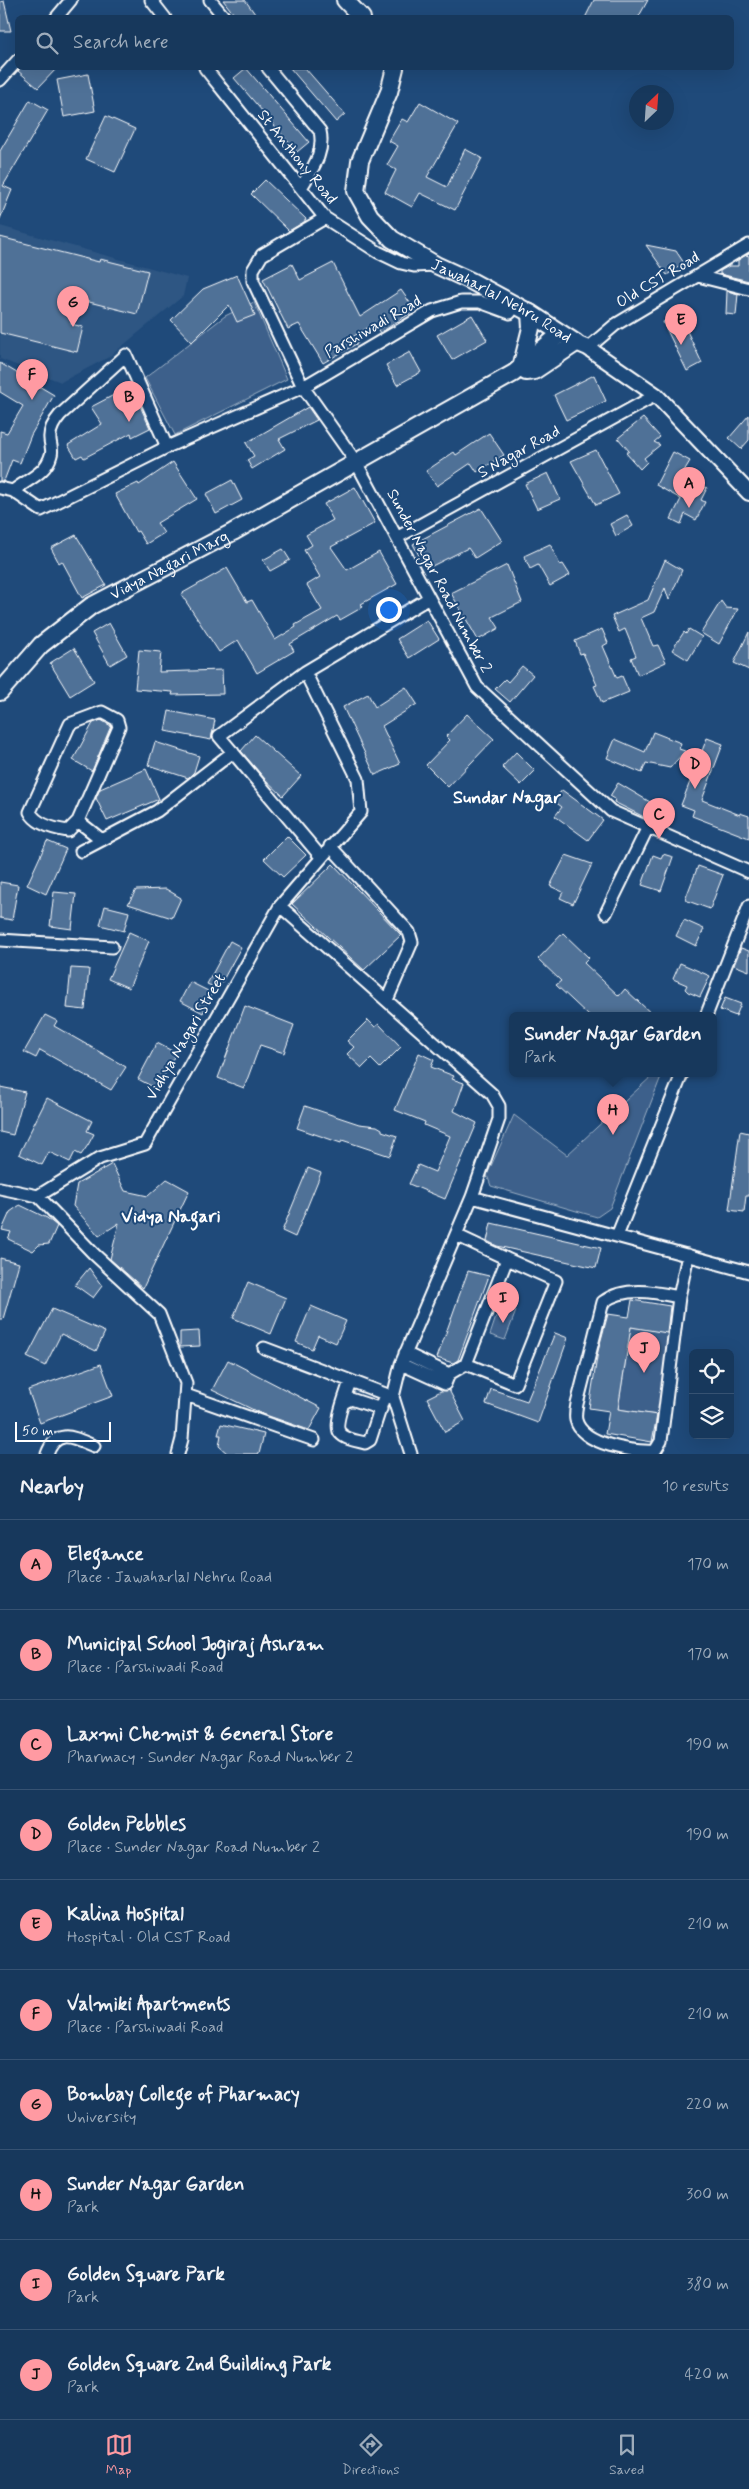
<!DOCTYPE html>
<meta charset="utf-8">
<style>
body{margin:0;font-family:Mynerve,sans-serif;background:#244365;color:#f1f3f6}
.controls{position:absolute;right:15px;bottom:15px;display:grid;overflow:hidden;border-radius:8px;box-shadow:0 5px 20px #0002}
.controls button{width:45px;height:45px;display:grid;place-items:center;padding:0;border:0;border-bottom:1px solid #365272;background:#17385c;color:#f1f3f6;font:25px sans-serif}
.compass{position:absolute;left:629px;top:85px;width:45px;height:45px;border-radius:50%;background:#17385c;box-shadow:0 5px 20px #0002;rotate:25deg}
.scale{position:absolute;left:15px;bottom:12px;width:96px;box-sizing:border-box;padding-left:5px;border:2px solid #fff;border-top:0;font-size:14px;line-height:18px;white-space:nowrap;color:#fff;-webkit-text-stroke:4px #1f4a7a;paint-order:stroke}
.you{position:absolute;left:388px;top:609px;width:18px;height:18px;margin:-12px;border:4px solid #fff;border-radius:50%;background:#1a73e8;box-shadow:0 0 0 8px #1a73e833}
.badge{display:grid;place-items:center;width:32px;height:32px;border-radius:50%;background:#ff9aa2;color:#111;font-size:16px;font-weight:700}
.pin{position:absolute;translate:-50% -41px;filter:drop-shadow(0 1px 2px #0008)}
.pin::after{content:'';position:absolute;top:26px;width:18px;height:15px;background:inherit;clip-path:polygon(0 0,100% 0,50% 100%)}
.popup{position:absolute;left:509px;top:1012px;width:208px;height:65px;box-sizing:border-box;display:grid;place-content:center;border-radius:8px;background:#17385c;filter:drop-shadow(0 1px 4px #0005);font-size:16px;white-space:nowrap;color:#9eacbb}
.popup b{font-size:19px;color:#f1f3f6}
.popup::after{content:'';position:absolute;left:50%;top:100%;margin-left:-10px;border:10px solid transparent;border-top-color:#17385c}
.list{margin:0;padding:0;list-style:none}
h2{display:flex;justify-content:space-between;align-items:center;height:65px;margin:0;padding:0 20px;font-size:21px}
h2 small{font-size:16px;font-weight:400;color:#9eacbb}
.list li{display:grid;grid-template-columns:32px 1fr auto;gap:15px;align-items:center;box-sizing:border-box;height:90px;padding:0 20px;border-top:1px solid #365272}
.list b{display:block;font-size:19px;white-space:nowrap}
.list p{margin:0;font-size:16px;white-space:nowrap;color:#9eacbb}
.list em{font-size:16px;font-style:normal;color:#9eacbb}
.icon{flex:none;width:28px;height:28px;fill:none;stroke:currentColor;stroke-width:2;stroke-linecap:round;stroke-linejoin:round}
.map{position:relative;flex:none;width:749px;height:1454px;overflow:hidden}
.search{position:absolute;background:#17385c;box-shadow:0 5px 20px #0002;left:15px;right:15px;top:15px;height:55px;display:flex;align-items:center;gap:12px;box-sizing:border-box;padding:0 18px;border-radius:8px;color:#9eacbb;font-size:19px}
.sheet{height:965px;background:#17385c}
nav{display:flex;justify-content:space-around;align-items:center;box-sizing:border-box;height:70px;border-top:1px solid #365272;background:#17385c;font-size:14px;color:#9eacbb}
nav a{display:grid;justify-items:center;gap:2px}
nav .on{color:#ff9aa2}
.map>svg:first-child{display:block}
</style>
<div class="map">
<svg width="749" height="1454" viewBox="0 0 749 1454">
<rect width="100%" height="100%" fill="#1f4a7a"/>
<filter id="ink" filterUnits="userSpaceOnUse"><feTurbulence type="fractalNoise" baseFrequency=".02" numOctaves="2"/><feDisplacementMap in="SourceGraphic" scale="10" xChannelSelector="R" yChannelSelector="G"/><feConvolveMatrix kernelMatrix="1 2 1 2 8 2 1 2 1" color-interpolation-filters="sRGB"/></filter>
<g filter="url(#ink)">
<path fill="#2e5683" d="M0 226 187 278 183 296 109 357 61 382 0 359Z"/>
<path fill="#3c618b" stroke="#9eb0c5" d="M254 302 287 379 175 435 145 378 225 316Z
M654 1074H662L610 1208 597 1217 491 1186 487 1175 514 1115 567 1155Z
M500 1305 516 1311 505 1340 490 1335Z
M631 1327 671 1333 658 1415 618 1409Z"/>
<path fill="#507197" stroke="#fff" d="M223 0H245L258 18H237Z
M594 0H648L638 18H585Z
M4 1 11 31H0V2Z
M21 68H57L38 88 18 71Z
M246 68 309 142 297 152 234 78Z
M290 68H305L345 114 336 122Z
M88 74 95 111 64 117 57 80Z
M30 100 48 110 3 186 12 190 0 219V151Z
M420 102 458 124 427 177 447 187 465 149 482 158 455 210 420 193 412 207 385 192 396 170 387 165 398 146 389 141 402 119 408 122Z
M106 116 135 129 115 172 86 159Z
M265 180 306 219 304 222 289 231 251 194Z
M0 237 99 262 100 259 148 271 137 314 77 299 71 324 83 327 77 352 0 333Z
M646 245 676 251 684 263 667 275Z
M746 255 749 256V281L720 274V271L729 266H738V260Z
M333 263 360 317 401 290 415 310 380 333 374 324 354 336 358 343 323 363 299 324 288 329 263 279 292 264 300 280Z
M237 275 255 315 237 322 229 305 192 342 171 320 203 289Z
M727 291 738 294 736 315 726 314Z
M679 314 702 363 687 371 663 322Z
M472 315 487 340 452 360 437 335Z
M410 352 421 372 397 385 386 365Z
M0 363 54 395 31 435 20 463 12 460 4 481H0V431L7 433 23 406 0 392Z
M594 375 606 401 566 420 554 395Z
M131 386 150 428 132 437 131 433 84 458 82 455 76 458 68 445 102 424 91 407Z
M308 407 317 420 279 439 285 449 252 469 247 460 254 456 246 443Z
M749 415V440L741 449 729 438Z
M643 418 660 437 654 442 660 445 644 458 647 462 640 469 626 453 629 451 618 438Z
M489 433 504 455 477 472 471 463 437 486 426 471 454 452 456 455Z
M596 450 619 494 596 505 571 461Z
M673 452 690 461 681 476 707 488 701 500 705 502 696 520 685 514 681 524 671 519 681 499 656 485Z
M173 462 197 499 157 523 164 533 146 544 138 531 136 532 115 494 138 483 139 485Z
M548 473 560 499 537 509 525 484Z
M232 480 242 500 216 514 206 494Z
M355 487 375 523 331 547 347 570 379 552 397 584 361 604 363 607 340 620 337 616 290 644 294 651 257 673 238 640 219 652 181 594 227 568 247 602 252 600 275 640 296 627 295 625 322 610 307 585 320 577 304 550 312 545 306 535 333 520 324 504Z
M481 508 502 541 475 558 468 548 426 569 413 544Z
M627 515 633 526 616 536 610 524Z
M76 535 106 585 82 598 62 561 59 563 51 548Z
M550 544 560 565 563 564 570 575 550 586 538 565 530 569 524 556Z
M283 549 290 560 270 571 263 560Z
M665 560 682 570 669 600 665 588 654 612 641 618 653 646 658 645 666 662 638 675 631 658 636 656 625 629 619 632 612 616 648 600Z
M507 565 522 602 492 617 499 628 478 640 451 593Z
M721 601 726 608 738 609 719 644 701 633Z
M427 620 439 639 409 658 397 639Z
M109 623 127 655 110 665 92 633Z
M602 629 608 643 603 646 617 678 622 676 629 692 602 703 594 686 597 685 583 653 580 654 575 641Z
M689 629 702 637 688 660 672 650 684 632 686 634Z
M749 632V670L734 663Z
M74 648 94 681 70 696 50 663Z
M139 650 161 652 159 672 222 670 223 694 172 695 173 692 135 689Z
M522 666 533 675 510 702 495 689 505 679 508 682Z
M406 687 417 704 382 726 400 764 375 775 343 707 368 694 375 707Z
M169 711 215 720 211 740 165 731Z
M467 714 494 739 448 787 426 765 450 740 446 736Z
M101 720 111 726 92 771 73 760 93 723Z
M653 732 681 743 679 749 685 751 670 768 646 763 642 773 607 758 615 739 645 752Z
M255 735 301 776 283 796 265 779 241 751Z
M707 738 723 744 702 800 740 815V813L749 816V838L692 816 694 810 681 805Z
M155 742 199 756 194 772 188 778 148 765Z
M516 752 535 771 521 785 502 767Z
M146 769 159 799 107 821 96 798 100 789Z
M618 783 650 802 646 809 650 812 646 818 614 802 615 799 610 796Z
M562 790 603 820 588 840 555 816 562 807 554 801Z
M287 836 306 855 283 877 264 859Z
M47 841 66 849 46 894 27 885Z
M663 854 673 857 661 891 642 885 653 855 661 858Z
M566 855 592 864 573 904 560 898 563 892 550 886Z
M333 864 401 935 364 970 292 904Z
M698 866 723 875 710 909 685 900Z
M0 882 18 885 12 920 0 918Z
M166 889 181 898 172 918 128 904 136 890Z
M54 892 76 894 72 929 50 926Z
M105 906 129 912 124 931 100 925Z
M684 920 704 929 696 946 676 936Z
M129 932 149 941 129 988 108 979Z
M563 933 589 958 584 963 619 996 625 989 654 1016H589L556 985 561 981 538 959Z
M230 941 241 947 218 989 207 984Z
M741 948 749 951V971L734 965Z
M680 963 710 976 700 997 688 992 685 989 687 985 673 979Z
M71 968 89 969 85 1010 67 1008Z
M190 982 212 993 203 1013 180 1001Z
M725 998 741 1004 736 1016 720 1010Z
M245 1006 294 1025 284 1053 260 1045 244 1088 218 1078Z
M45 1015 57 1021 54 1026 126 1067 111 1090 40 1050 36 1058 24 1052Z
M368 1020 375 1027 379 1024 401 1047 380 1068 371 1059 362 1068 347 1054 354 1047 347 1041Z
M157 1043 176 1053 157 1089 138 1079Z
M419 1053 434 1060 431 1067 454 1076 452 1079 464 1083 454 1111 477 1123 445 1199 409 1184 418 1165 435 1172 450 1136 424 1125 425 1122 395 1110Z
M0 1087 25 1092 13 1135 0 1132Z
M47 1098 92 1121 87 1131 94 1134 88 1145 81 1155 75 1152 70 1162 49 1152 42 1165 19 1154Z
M305 1106 359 1124 377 1126 382 1129V1131L397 1136 390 1156 342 1140 341 1143 297 1128Z
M740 1131 749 1133V1196H746L744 1212 729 1210Z
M112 1164 125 1191 148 1196 167 1179 189 1191 143 1288 110 1259 119 1223 99 1236 73 1206 77 1184Z
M308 1168 321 1173 295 1237 282 1231Z
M20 1205 47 1218 57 1226 49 1244 39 1245 33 1251 8 1239 11 1232 2 1230 10 1212Z
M491 1223 601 1248 596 1268 497 1246 487 1241Z
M0 1258 19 1263 3 1319H0Z
M89 1268 102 1286 93 1298 75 1285Z
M468 1271 489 1276 458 1360 453 1363 437 1358Z
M248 1282 286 1298 271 1334 233 1318Z
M632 1300 670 1306 667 1333 631 1327 618 1409 657 1415 652 1442 605 1434 609 1411 589 1408 598 1351 608 1314 629 1317Z
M311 1306 346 1321 336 1343 318 1335 312 1349 296 1342Z
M52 1309 105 1332 96 1351 61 1334 45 1366 27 1357Z
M199 1331 200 1346 180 1347V1332Z
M555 1333 568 1338 538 1423 486 1404 491 1389 527 1401Z
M228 1360 321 1408 309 1430 260 1413 212 1390Z
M101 1364 113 1396 40 1423 28 1390Z
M449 1390 465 1421 445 1432 427 1398 441 1391Z
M221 1424 264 1434 259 1454H228L219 1446 221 1435H218Z"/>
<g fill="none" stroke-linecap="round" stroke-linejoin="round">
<defs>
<path id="minor" d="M151 0 165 18
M210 0 225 18
M56 18 71 0
M205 68 325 218 378 252 401 263 414 266 436 265
M268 68 320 131C325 153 312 169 301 188
M0 80 18 60
M325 218 262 255 253 270V281L303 387 356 462 477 687 611 811 749 872
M698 276 749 289
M588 348 615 325 749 245
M0 488 13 491 41 510 167 447 303 387 432 311 461 302H480L510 313 516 305
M13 491C26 480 46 474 51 455 53 450 50 444 50 439 49 430 54 422 60 415L126 355 167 447
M398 537 656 395
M305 672 358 779 361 812 280 906 492 1094 499 1106V1119L472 1197 401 1364 393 1397 411 1454
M78 821 119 727 117 720 102 712 70 724 30 812C36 824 55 829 68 831L78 821 102 840
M330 846 409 932 412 942 387 1000
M81 851 157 811 233 752
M321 857 219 736 305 672 429 598
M606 913 648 827
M0 940 112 947
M706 1016 749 906
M0 1188 38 1196 100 1158 145 1144 280 906
M38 1196 94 1254 159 1314 186 1383 182 1439 178 1454
M472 1197 749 1272
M456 1235 507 1259
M617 1236 682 1074
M679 1297C654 1292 625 1286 603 1302L577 1404C576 1409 575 1415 576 1420 582 1445 634 1452 655 1451L661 1441 679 1297 688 1255
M264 1348 393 1397
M405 1353 449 1374
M401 1364 445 1384 449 1374 466 1364 515 1384 556 1281 507 1259 466 1364
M350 1381C347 1392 333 1425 340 1433 346 1440 358 1441 365 1443L370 1440 385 1394
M186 1395 314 1440
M343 1403 351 1399 381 1409
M47 1454C57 1427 74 1438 94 1446"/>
<path id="tertiary" d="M576 343 588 348 656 395 749 493"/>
<g id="secondary">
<path d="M345 0 362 18"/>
<path id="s1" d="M395 68 389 92 360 161 356 191 370 216 392 239 436 265 471 281 530 313 576 343 534 371 526 372"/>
<path d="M521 368 531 328 530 313"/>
<path id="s2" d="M0 692 41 645 91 606 233 532 514 373 560 334"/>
</g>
</defs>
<use href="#minor" stroke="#fff" stroke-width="15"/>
<use href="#tertiary" stroke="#fff" stroke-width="18"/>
<use href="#secondary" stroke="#fff" stroke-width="20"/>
<use href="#minor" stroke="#1f4a7a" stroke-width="11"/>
<use href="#tertiary" stroke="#1f4a7a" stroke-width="14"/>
<use href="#secondary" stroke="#1f4a7a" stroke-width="16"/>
</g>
</g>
<g text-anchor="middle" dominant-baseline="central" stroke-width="4" stroke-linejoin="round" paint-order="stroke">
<g font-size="16" fill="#fff" stroke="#1f4a7a">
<text transform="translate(297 157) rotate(51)">St Anthony Road</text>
<text transform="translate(658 280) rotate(-31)">Old CST Road</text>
<text stroke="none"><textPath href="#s1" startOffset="316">Jawaharlal Nehru Road</textPath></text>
<text transform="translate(373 327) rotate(-30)">Parshiwadi Road</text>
<text transform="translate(519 452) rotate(-29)">S Nagar Road</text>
<text stroke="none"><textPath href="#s2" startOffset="214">Vidya Nagari Marg</textPath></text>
<text transform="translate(439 581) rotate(62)">Sunder Nagar Road Number 2</text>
<text transform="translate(186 1037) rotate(-60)">Vidhya Nagari Street</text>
</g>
<g font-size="18" font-weight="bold" fill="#fff" stroke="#1f4a7a">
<text x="507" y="798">Sundar Nagar</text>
<text x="171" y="1217">Vidya Nagari</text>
</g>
</g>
</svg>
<div class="controls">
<button><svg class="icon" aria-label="locate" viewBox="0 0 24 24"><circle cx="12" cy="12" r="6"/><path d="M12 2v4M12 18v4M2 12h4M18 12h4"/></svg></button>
<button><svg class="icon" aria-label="layers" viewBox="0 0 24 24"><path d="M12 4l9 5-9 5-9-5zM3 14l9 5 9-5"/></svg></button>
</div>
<svg class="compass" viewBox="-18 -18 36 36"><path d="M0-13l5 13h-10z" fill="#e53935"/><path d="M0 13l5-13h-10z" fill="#9eacbb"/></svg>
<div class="scale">50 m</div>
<div class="you"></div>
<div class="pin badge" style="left:689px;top:508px">A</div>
<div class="pin badge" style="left:129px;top:422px">B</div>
<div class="pin badge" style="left:659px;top:839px">C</div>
<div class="pin badge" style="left:695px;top:789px">D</div>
<div class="pin badge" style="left:681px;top:345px">E</div>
<div class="pin badge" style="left:32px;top:400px">F</div>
<div class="pin badge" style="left:73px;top:327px">G</div>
<div class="pin badge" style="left:613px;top:1135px">H</div>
<div class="popup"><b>Sunder Nagar Garden</b>Park</div>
<div class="pin badge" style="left:503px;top:1323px">I</div>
<div class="pin badge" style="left:644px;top:1373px">J</div>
<div class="search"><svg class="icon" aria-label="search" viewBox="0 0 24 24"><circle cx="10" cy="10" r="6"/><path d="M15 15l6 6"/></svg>Search here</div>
</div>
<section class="sheet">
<h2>Nearby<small>10 results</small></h2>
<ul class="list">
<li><span class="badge">A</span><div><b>Elegance</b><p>Place · Jawaharlal Nehru Road</p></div><em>170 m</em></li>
<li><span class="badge">B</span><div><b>Municipal School Jogiraj Ashram</b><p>Place · Parshiwadi Road</p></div><em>170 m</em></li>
<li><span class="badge">C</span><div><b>Laxmi Chemist &amp; General Store</b><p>Pharmacy · Sunder Nagar Road Number 2</p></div><em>190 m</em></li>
<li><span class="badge">D</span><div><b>Golden Pebbles</b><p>Place · Sunder Nagar Road Number 2</p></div><em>190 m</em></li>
<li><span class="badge">E</span><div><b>Kalina Hospital</b><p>Hospital · Old CST Road</p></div><em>210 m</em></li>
<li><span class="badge">F</span><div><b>Valmiki Apartments</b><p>Place · Parshiwadi Road</p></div><em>210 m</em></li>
<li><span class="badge">G</span><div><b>Bombay College of Pharmacy</b><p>University</p></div><em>220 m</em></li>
<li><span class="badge">H</span><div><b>Sunder Nagar Garden</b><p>Park</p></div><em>300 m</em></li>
<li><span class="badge">I</span><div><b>Golden Square Park</b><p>Park</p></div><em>380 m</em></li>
<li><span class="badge">J</span><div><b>Golden Square 2nd Building Park</b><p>Park</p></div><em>420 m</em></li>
</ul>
</section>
<nav>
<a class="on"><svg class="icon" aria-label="map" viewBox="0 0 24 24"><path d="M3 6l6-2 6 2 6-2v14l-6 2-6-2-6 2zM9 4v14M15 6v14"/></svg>Map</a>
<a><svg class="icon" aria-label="directions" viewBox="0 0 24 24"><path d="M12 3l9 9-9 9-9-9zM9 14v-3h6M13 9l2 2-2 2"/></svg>Directions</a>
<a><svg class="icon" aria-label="saved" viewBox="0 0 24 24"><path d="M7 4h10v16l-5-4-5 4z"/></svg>Saved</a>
</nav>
